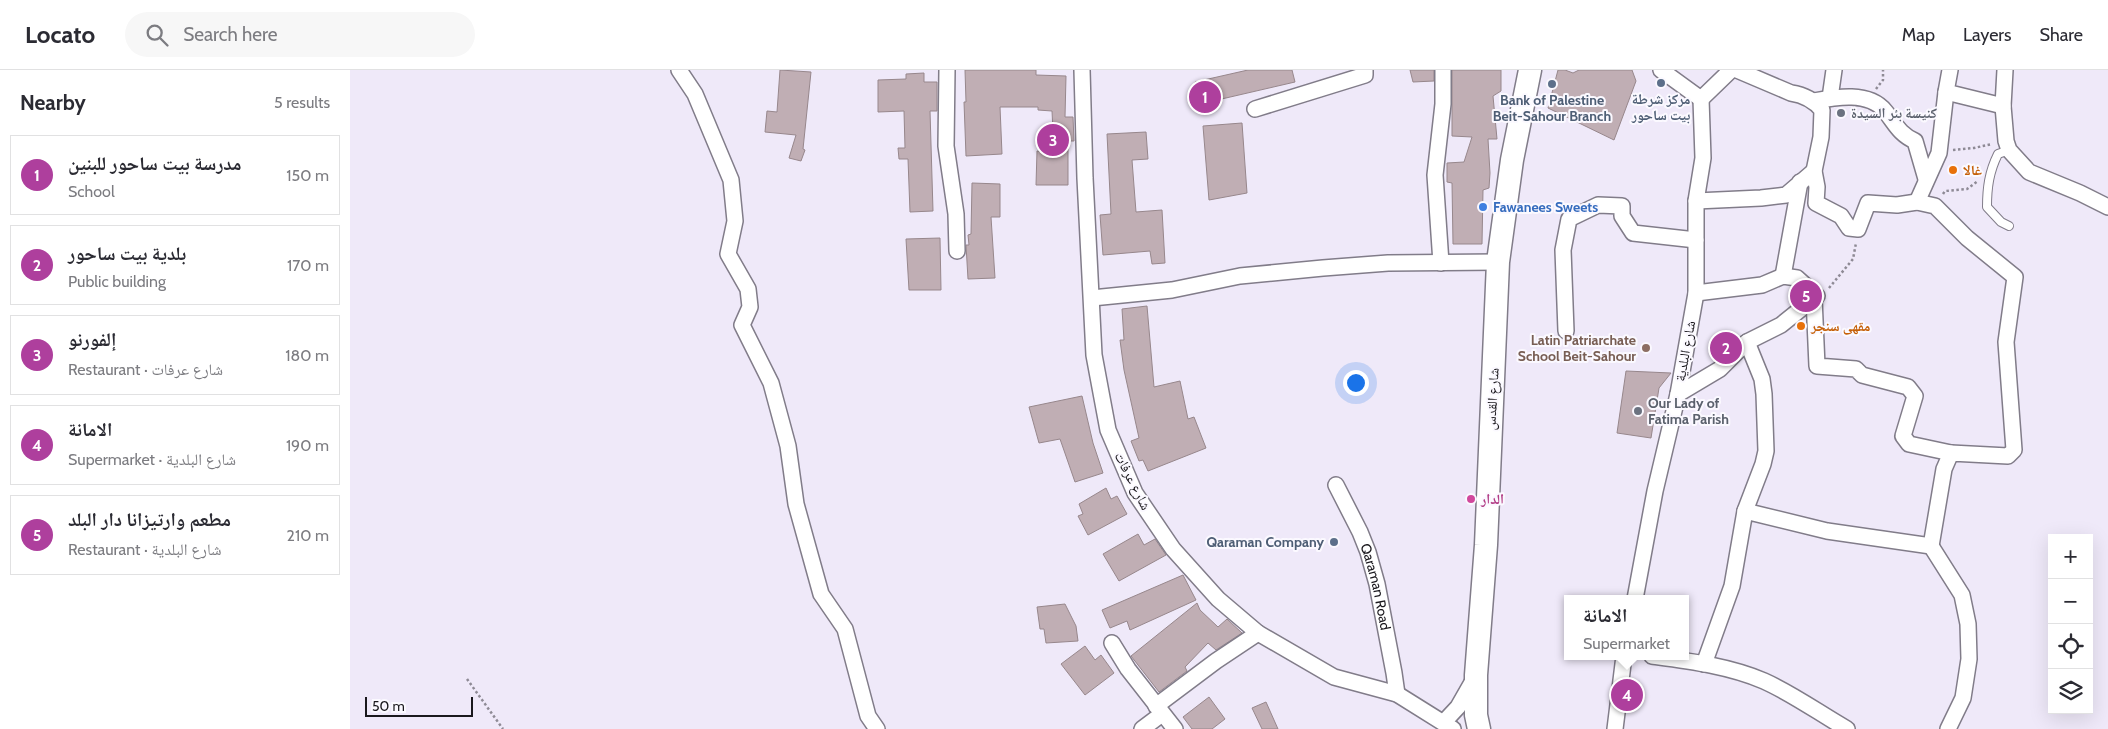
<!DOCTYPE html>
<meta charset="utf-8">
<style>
body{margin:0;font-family:Cabin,"Noto Naskh Arabic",sans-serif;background:#f7f7f7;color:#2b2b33}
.controls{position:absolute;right:15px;bottom:15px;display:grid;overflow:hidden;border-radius:0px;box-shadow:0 5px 20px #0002}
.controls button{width:45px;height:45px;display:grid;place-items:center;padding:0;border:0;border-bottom:1px solid #e1e1e2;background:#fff;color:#2b2b33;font:25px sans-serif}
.scale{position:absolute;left:15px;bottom:12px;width:108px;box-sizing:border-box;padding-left:5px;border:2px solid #1a181d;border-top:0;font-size:14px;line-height:18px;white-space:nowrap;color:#1a181d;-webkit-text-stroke:4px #fbf9ff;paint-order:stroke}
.you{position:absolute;left:1005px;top:312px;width:18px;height:18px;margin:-12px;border:4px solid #fff;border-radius:50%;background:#1a73e8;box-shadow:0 0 0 8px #1a73e833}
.badge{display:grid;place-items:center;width:32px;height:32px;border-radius:50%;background:#ae3f9d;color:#fff;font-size:16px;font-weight:700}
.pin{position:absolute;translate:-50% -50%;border:2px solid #fff;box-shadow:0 1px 5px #0006}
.popup{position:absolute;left:1214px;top:525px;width:125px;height:65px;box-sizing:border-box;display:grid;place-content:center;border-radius:0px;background:#fff;filter:drop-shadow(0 1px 4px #0005);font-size:16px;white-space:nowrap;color:#7c7c81}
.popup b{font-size:19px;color:#2b2b33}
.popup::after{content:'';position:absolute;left:50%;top:100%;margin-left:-10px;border:10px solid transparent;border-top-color:#fff}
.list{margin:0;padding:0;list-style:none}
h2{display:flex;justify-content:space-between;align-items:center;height:65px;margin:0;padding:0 20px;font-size:21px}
h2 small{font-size:16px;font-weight:400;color:#7c7c81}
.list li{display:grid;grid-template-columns:32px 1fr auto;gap:15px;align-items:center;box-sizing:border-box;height:80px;margin:0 10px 10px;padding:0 10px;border:1px solid #e1e1e2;border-radius:0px}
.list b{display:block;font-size:19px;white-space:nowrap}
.list p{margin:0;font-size:16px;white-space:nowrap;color:#7c7c81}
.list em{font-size:16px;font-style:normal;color:#7c7c81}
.icon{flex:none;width:28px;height:28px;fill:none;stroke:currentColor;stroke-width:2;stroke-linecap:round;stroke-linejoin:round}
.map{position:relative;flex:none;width:1758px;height:659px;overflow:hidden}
header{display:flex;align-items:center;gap:30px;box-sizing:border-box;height:70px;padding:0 25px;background:#fff;border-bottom:1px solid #e1e1e2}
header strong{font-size:24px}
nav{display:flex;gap:28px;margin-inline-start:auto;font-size:18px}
.search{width:350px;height:45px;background:#f7f7f7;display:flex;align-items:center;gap:12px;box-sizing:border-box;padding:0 18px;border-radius:28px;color:#7c7c81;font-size:19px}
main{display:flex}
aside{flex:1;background:#fff}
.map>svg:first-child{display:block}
</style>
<header>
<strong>Locato</strong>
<div class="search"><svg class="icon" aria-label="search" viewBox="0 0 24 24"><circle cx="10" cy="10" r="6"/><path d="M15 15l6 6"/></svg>Search here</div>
<nav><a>Map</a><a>Layers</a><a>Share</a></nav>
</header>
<main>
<aside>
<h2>Nearby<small>5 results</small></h2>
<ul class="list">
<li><span class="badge">1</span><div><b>مدرسة بيت ساحور للبنين</b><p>School</p></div><em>150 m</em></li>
<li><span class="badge">2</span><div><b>بلدية بيت ساحور</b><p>Public building</p></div><em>170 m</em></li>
<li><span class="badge">3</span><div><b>إلفورنو</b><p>Restaurant · شارع عرفات</p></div><em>180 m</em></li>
<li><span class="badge">4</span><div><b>الامانة</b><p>Supermarket · شارع البلدية</p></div><em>190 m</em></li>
<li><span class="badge">5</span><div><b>مطعم وارتيزانا دار البلد</b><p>Restaurant · شارع البلدية</p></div><em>210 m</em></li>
</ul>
</aside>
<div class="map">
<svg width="1758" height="659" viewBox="0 0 1758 659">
<rect width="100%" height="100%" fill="#efe9f9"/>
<path fill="#c0aeb4" stroke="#97878c" d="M430 0 461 2 453 79 455 80 451 91 439 88 446 65 415 62 417 41 427 42Z
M615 0H686V5L716 6 715 47H723L724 71H718V115H686L687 81 704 82 702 41 688 40V37H650L652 84 616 86 614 32H616Z
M898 0H942L945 12 850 34 845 12Z
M1060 0H1084V11L1063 12Z
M1102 0H1151V21L1143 26 1147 69H1138L1140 103 1139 118 1133 120 1132 174H1103L1102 113 1097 112V93L1114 92 1122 67 1102 66Z
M1208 0H1215L1223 3 1229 0H1282L1286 11 1264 70 1198 38Z
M574 3V12H587V41H580L583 141 560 142 558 89H549L548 78H555L554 41 528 42V10L556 9V4Z
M892 53 897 123 859 130 853 56Z
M796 62 798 89 782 90 786 142 812 140 815 193 802 194 800 181 753 185 750 145 761 144 757 64Z
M622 113 650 114V147H641L645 208 618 209 616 175H619L618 165 621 164Z
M590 168 591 220H559L556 169Z
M797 236 804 317 830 311 838 349 844 347 856 378 798 401 793 390 789 391 781 371 789 368 774 300 770 270H774L772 239Z
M1276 301 1321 303 1309 318 1301 368 1267 363Z
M732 326 743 373 753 403 725 412 710 369 689 373 679 337Z
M756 418 761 429 767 426 777 444 738 465 728 446 733 444 729 434Z
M788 464 794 475 805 469 816 485 769 511 753 484Z
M833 505 846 530 780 560 777 551 760 558 752 540Z
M847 533 850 540 868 557 877 549 892 563 866 580 858 573 835 597 837 601 809 622 781 586Z
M715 534 726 556 728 571 696 573 694 559H690L687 537Z
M735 576 745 590 751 585 764 603 735 625 711 594Z
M859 627 875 649 862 659H842L833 647Z
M916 632 928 659H912L902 638Z"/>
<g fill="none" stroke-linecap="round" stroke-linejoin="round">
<defs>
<path id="lane" d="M1659 156 1651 152 1637 137C1637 118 1639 102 1648 84L1659 80"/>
<g id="street">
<path d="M329 0 345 24 381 110 385 151 378 184 398 219 400 237 392 255 421 313 438 376 446 434 471 524 495 559 518 646 527 659"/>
<path d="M597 0 596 76 606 144 607 181"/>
<path d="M732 0 735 108 744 285 758 360 785 423 823 479 868 529 908 563 984 607 1047 624 1103 659"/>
<path d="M1311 0 1351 29"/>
<path d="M1600 0 1596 22 1653 36"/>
<path d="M1655 0 1653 36 1656 71 1659 80 1679 102 1730 123 1758 137"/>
<path d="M1480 28 1484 0"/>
<path d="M1351 29 1381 0"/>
<path d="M1464 31C1486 27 1519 21 1535 41 1545 53 1549 64 1565 71L1576 109"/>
<path d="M905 39 1015 5V0"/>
<path d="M1346 131 1411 128 1436 125 1464 101"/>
<path d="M1567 132 1589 83 1596 22"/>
<path d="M1091 193 1085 105 1093 34V0"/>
<path d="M1433 206 1450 112"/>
<path d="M1346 223 1412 215 1433 206 1447 208 1467 226 1431 255 1397 272"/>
<path d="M742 228 822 220 890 206 973 198 1038 193 1148 192"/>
<path d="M1464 228 1467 296 1506 299 1512 305 1558 317 1565 326 1553 366 1559 374 1601 383"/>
<path d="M1216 261 1213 180 1219 149 1248 135 1272 136V146L1283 163 1346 170"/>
<path d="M1328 324 1370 299 1397 272 1412 309 1414 324 1416 381 1413 394 1395 441"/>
<path id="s1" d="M986 415 1010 462 1018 482 1027 514 1044 603 1047 624"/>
<path d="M1581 476 1612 525 1618 554 1619 589 1613 628 1598 659"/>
<path d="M1285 529 1305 421 1328 324 1346 223V131L1353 88 1351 29"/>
<path d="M762 573 778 599 825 659"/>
<path d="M1302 586C1339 591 1379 596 1414 611 1443 624 1469 643 1497 659"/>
<path d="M1354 594 1382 516 1395 441 1477 461 1581 476 1594 399 1601 383 1658 386 1664 380 1656 272 1665 207 1617 168 1585 136 1567 132 1547 135 1518 133 1508 159 1499 158 1491 146 1466 133 1467 117 1464 101 1471 67 1472 40C1464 30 1454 25 1441 23L1387 0"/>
<path d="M806 636 866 591 908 563"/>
<path d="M1094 652 1108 637 1124 609"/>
<path d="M792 659 812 644"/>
<path d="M1265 659 1274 586"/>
</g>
<path id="secondary" d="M1129 659 1126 645V605L1136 475 1148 192 1162 90 1180 0"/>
</defs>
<use href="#lane" stroke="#817c89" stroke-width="10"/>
<use href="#street" stroke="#817c89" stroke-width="18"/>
<use href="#secondary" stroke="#817c89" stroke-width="25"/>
<path stroke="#8e8a95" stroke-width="2.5" stroke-dasharray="2.5 2.5" stroke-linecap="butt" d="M1526 19 1533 10V0
M1603 80 1624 78 1642 74
M1593 124 1595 121 1617 119 1628 111
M1479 218 1503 189 1506 173
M117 609 153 659"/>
<use href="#lane" stroke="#fff" stroke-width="8"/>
<use href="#street" stroke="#fff" stroke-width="15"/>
<use href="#secondary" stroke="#fff" stroke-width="22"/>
</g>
<g fill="#5c6f8a" stroke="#fbf9ff" stroke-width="2">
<circle cx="1311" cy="13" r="5"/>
<circle cx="1202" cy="14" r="5"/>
<circle cx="984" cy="472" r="5"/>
</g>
<g fill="#6b7280" stroke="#fbf9ff" stroke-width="2">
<circle cx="1491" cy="43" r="5"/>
<circle cx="1288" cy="341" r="5"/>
</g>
<g fill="#e8710a" stroke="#fbf9ff" stroke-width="2">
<circle cx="1603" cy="100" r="5"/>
<circle cx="1451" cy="256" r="5"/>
</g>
<circle fill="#3f7fe0" stroke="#fbf9ff" stroke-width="2" cx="1133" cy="137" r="5"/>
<circle fill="#8d6e63" stroke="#fbf9ff" stroke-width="2" cx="1296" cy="278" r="5"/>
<circle fill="#d1479c" stroke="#fbf9ff" stroke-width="2" cx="1121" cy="429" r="5"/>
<g text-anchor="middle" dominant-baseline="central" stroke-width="4" stroke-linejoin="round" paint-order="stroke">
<g font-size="14" font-weight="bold" fill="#4e5e75" stroke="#fbf9ff">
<text x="1311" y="29">مركز شرطة<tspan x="1311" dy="16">بيت ساحور</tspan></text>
<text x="1202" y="30">Bank of Palestine<tspan x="1202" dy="16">Beit-Sahour Branch</tspan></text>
<text x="974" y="472" text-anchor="end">Qaraman Company</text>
</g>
<g font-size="14" font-weight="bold" fill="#5b616d" stroke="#fbf9ff" text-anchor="start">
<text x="1501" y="43">كنيسة بئر السيدة</text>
<text x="1298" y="333">Our Lady of<tspan x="1298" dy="16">Fatima Parish</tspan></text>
</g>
<g font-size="14" font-weight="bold" fill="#c56008" stroke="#fbf9ff" text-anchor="start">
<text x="1613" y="100">غالا</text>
<text x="1461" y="256">مقهى سنجر</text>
</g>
<g font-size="14" font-weight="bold" fill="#366cbe" stroke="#fbf9ff" text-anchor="start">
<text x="1143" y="137">Fawanees Sweets</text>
</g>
<g font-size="14" font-weight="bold" fill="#785e54" stroke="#fbf9ff" text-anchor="end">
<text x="1286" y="270">Latin Patriarchate<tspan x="1286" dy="16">School Beit-Sahour</tspan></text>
</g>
<g font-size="14" fill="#1a181d" stroke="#fbf9ff">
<text transform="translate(1335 281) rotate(-80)">شارع البلدية</text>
<text transform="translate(1142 329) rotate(-87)">شارع القدس</text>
<text transform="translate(783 411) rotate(63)">شارع عرفات</text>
<text stroke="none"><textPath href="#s1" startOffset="110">Qaraman Road</textPath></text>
</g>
<g font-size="14" font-weight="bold" fill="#b23c85" stroke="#fbf9ff" text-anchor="start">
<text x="1131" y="429">الدار</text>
</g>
</g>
</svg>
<div class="controls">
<button>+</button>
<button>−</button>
<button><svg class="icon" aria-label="locate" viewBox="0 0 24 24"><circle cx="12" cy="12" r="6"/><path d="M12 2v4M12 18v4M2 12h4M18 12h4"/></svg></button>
<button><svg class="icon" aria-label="layers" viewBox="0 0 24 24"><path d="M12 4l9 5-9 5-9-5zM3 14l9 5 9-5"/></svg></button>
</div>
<div class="scale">50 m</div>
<div class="you"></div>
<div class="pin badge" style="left:855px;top:27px">1</div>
<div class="pin badge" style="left:1376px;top:278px">2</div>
<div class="pin badge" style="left:703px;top:70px">3</div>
<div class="pin badge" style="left:1277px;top:625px">4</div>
<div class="popup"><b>الامانة</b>Supermarket</div>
<div class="pin badge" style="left:1456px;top:226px">5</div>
</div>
</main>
